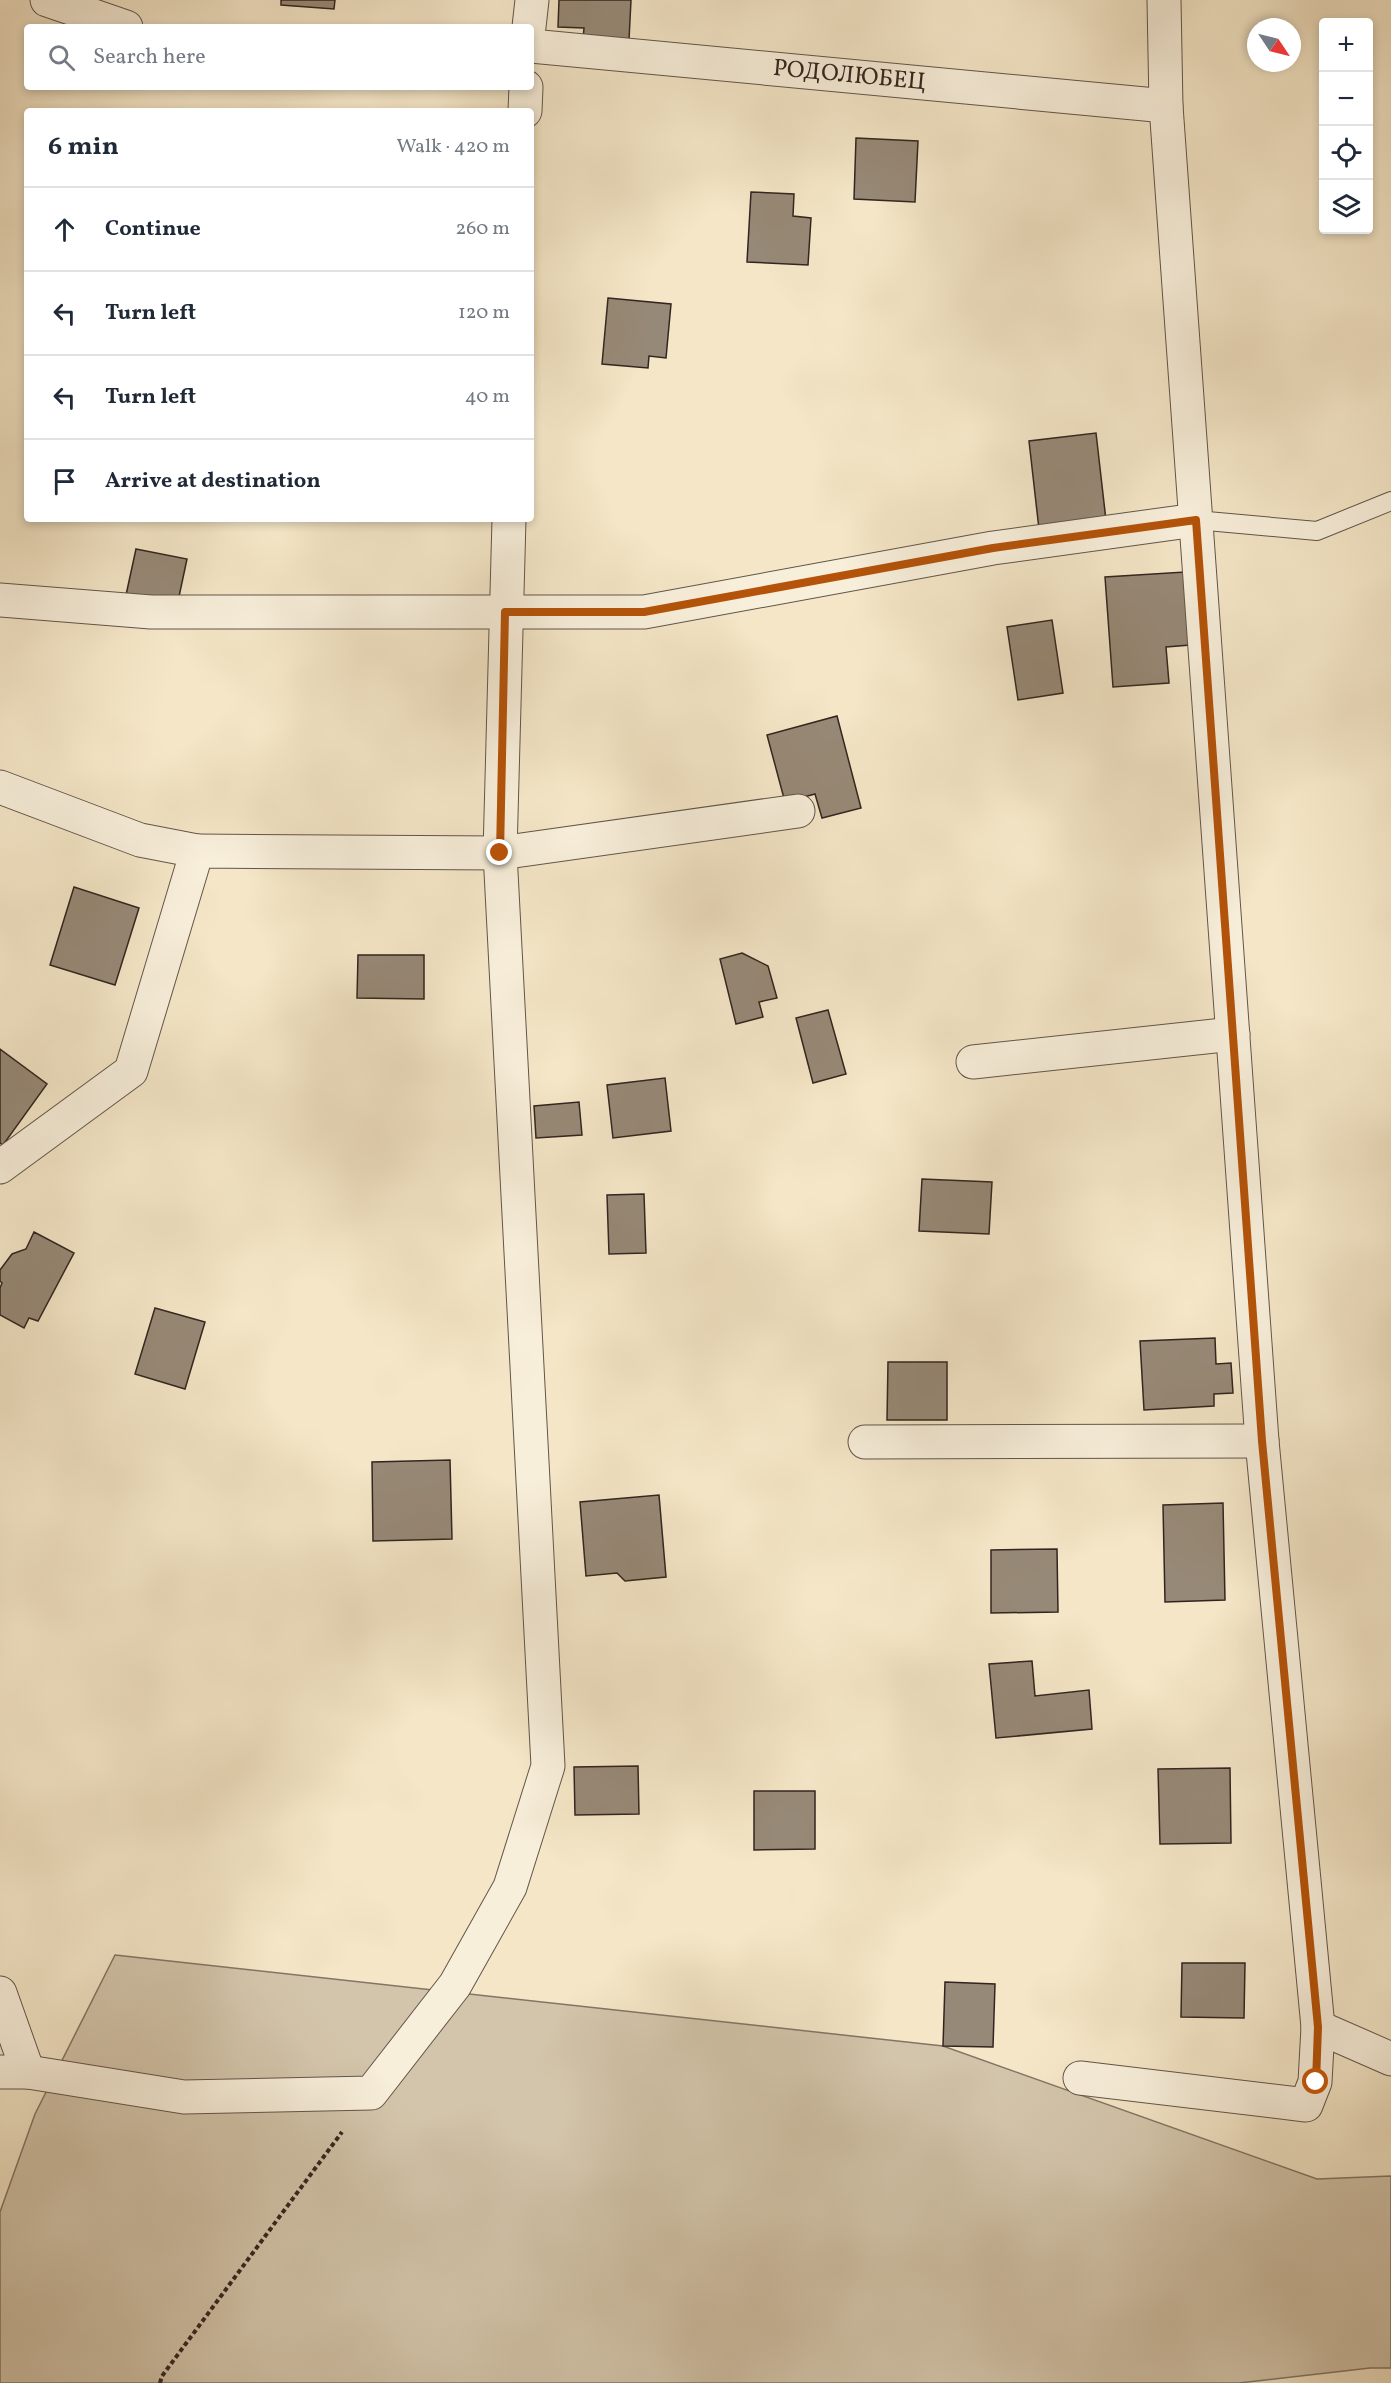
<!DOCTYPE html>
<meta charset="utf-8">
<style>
body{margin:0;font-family:Vollkorn,serif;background:#f2f2f3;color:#1f2937}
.controls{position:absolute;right:18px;top:18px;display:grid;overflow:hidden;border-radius:6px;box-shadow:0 3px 9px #0003}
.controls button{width:54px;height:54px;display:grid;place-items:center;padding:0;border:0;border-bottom:2px solid #e0e1e3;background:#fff;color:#1f2937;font:30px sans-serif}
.compass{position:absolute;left:1247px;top:18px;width:54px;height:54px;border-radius:50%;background:#fff;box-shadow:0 3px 9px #0003;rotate:125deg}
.stop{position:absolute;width:18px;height:18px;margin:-14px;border:4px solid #b45309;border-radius:50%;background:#fff}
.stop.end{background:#b45309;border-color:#fff;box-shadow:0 2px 6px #0008}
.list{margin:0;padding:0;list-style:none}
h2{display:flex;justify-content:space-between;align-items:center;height:78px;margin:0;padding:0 24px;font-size:26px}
h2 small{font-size:20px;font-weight:400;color:#747a83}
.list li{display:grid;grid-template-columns:39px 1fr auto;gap:18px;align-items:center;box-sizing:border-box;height:84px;padding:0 24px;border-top:2px solid #e0e1e3}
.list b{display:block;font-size:22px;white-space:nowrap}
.list em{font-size:20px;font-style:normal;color:#747a83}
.icon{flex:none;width:33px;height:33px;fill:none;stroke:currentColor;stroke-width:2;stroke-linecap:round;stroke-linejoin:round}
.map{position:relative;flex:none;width:1391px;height:2383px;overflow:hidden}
.search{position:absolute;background:#fff;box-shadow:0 3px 9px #0003;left:24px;top:24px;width:510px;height:66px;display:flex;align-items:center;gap:15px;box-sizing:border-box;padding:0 21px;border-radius:6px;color:#747a83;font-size:22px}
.panel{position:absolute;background:#fff;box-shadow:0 3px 9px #0003;left:24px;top:108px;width:510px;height:414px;border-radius:6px}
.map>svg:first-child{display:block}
</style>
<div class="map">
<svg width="1391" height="2383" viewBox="0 0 1391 2383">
<rect width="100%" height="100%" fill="#f4e6c7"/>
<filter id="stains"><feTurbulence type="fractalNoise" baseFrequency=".00333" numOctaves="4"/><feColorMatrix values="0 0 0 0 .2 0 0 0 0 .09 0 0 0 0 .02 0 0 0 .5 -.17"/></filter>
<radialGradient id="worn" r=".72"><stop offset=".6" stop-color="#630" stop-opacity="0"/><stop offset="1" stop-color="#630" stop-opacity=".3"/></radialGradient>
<path fill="#d3c5ab" stroke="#827566" stroke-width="1.5" d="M115 1955 943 2046 1317 2179 1391 2176V2368H1370L1239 2383H0V2212L35 2114Z"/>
<path fill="#978977" stroke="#322520" stroke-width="1.5" d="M281 0H335L334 9 281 5Z
M559 0H631L629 40 583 39 584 28 558 27Z
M856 138 918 141 915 202 854 199Z
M751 192 794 194 793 216 811 218 808 265 747 262Z
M608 298 671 304 666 358 649 356 648 368 602 364Z
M1096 433 1107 529 1040 538 1029 441Z
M136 549 187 559 177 606 126 595Z
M1185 572 1190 645 1166 647 1169 683 1113 687 1105 577Z
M1052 620 1063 693 1018 700 1007 627Z
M837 716 861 808 822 818 815 794 785 802 767 735Z
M74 887 139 908 115 985 50 965Z
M742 953 768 966 777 998 759 1002 763 1017 736 1024 720 959Z
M358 955H424V999L357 998Z
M828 1010 846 1074 813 1083 796 1018Z
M0 1049 47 1084 3 1145 0 1143Z
M665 1078 671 1131 613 1138 607 1085Z
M579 1102 582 1135 536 1138 534 1106Z
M922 1179 992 1182 989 1234 919 1231Z
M644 1194 646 1253 609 1254 607 1195Z
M34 1232 74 1253 38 1321 29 1318 24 1328 0 1315V1288L2 1283 0 1281V1270L12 1254 26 1249Z
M155 1308 205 1322 185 1389 135 1374Z
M1215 1338 1216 1364 1231 1363 1233 1393 1214 1394V1406L1144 1410 1140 1341Z
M888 1362H947V1420H887Z
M450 1460 452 1539 373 1541 372 1462Z
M659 1495 666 1577 625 1581 617 1573 586 1576 580 1502Z
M1223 1503 1225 1600 1165 1602 1163 1505Z
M1057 1549 1058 1612 991 1613V1550Z
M1032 1661 1035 1696 1089 1690 1092 1729 996 1738 989 1664Z
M638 1766 639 1814 575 1815 574 1767Z
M1230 1768 1231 1843 1160 1844 1158 1769Z
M754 1791H815V1849L754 1850Z
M1182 1963H1245L1244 2018 1181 2017Z
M945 1982 995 1984 993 2047 943 2046Z"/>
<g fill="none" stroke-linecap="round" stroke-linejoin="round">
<defs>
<path id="lane" d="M1196 520 1317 531 1391 501"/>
<g id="street">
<path d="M47 0 126 27"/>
<path d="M529 27 532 0"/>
<path id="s1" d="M531 46 1166 106"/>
<path d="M525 111 526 87"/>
<path d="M0 600 151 612H644L993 548 1196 520"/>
<path d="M0 787 140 840 197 851"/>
<path d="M973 1062 1233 1034"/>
<path d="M0 1167 131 1071 197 851 500 853 798 811"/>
<path d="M865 1442 1262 1441"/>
<path d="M0 1993 28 2072"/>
<path d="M1318 2027 1391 2059"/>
<path d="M0 2072H28L184 2097 371 2093 455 1985 510 1887 548 1766 500 853 509 519"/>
<path d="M1080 2078 1306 2105 1315 2082 1318 2027 1262 1441 1166 106 1164 0"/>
</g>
</defs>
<use href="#lane" stroke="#62554a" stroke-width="20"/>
<use href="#street" stroke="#62554a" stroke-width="35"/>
<path stroke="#322520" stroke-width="4" stroke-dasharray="4.5 3" stroke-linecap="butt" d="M160 2383 162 2376 342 2132"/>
<use href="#lane" stroke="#f8efdb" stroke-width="18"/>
<use href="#street" stroke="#f8efdb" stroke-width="33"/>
</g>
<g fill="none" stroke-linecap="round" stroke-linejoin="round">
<path stroke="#b45309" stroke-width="8" d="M500 853 505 612H644L993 548 1196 520 1262 1441 1318 2027 1316 2082"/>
</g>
<g text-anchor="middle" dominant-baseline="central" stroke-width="4.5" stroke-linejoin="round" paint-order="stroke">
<g font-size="24" fill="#322520" stroke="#f8efdb">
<text stroke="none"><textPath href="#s1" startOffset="320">РОДОЛЮБЕЦ</textPath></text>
</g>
</g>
<rect width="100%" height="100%" filter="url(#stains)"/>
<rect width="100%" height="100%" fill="url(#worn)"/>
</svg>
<div class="controls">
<button>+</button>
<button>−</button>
<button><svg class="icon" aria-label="locate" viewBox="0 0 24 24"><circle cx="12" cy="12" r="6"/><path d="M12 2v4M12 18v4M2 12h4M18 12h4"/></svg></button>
<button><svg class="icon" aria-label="layers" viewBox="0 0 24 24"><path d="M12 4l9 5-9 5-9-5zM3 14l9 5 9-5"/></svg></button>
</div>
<svg class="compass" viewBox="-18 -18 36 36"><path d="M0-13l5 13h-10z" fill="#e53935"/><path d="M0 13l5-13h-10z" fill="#747a83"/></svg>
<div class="stop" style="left:1316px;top:2082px"></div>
<div class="stop end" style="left:500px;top:853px"></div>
<div class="search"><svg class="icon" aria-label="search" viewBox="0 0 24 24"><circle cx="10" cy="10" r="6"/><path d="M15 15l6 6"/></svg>Search here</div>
<section class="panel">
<h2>6 min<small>Walk · 420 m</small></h2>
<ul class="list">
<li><svg class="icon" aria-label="ahead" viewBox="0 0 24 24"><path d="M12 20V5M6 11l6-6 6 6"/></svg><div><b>Continue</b></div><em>260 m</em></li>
<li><svg class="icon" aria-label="left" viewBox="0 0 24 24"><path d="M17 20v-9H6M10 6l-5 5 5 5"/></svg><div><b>Turn left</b></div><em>120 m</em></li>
<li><svg class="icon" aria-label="left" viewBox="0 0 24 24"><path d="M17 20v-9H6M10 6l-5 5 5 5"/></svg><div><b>Turn left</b></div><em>40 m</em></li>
<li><svg class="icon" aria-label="arrive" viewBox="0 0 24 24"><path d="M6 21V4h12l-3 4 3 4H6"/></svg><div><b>Arrive at destination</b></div></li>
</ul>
</section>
</div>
